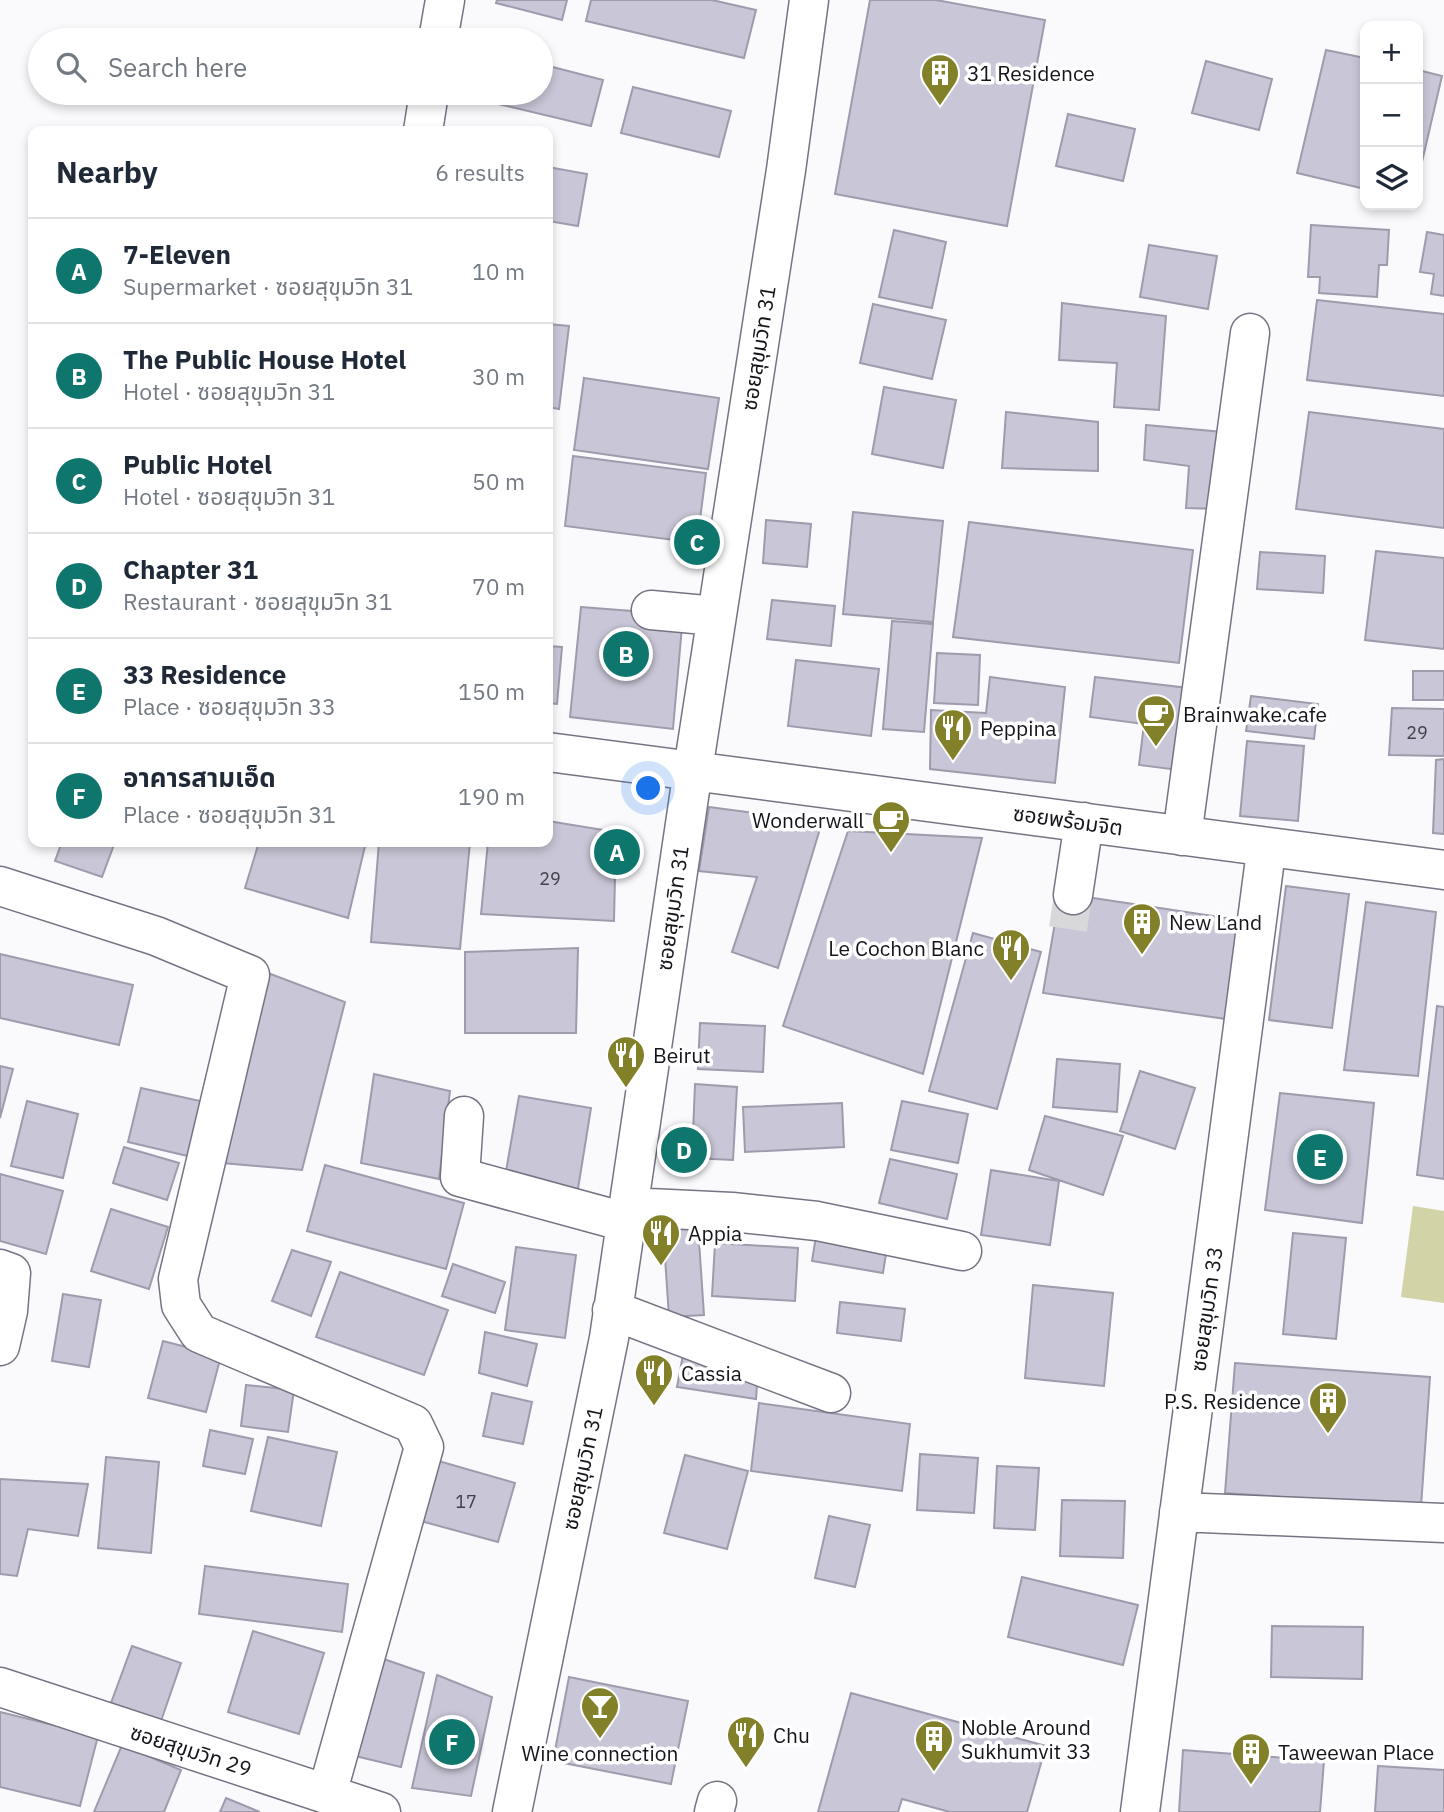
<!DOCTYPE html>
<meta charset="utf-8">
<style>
body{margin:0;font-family:"IBM Plex Sans","Noto Sans Thai",sans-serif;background:#f6f6f7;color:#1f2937}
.controls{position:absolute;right:21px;top:21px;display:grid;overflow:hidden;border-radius:14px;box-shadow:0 4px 10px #0003}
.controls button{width:63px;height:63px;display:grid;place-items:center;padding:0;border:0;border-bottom:2px solid #e0e1e3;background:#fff;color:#1f2937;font:35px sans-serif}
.you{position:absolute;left:649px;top:789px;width:24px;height:24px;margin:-18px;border:5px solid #fff;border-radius:50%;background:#1a73e8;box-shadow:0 0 0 10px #1a73e833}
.badge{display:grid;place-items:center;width:46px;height:46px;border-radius:50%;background:#0f766e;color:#fff;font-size:23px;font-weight:700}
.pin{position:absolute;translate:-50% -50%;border:4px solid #fff;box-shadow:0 2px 7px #0006}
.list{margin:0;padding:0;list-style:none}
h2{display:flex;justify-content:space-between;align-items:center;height:91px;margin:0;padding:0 28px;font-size:30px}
h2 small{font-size:23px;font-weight:400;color:#747a83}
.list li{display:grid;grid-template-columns:46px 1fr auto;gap:21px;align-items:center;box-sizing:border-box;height:105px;padding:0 28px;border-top:2px solid #e0e1e3}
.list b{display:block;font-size:26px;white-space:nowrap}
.list p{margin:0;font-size:23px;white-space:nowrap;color:#747a83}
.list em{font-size:23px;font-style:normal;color:#747a83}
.icon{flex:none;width:38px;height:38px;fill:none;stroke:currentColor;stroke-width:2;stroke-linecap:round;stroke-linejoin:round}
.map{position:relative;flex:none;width:1444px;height:1812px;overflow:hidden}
.search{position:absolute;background:#fff;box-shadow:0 4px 10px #0003;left:28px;top:28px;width:525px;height:77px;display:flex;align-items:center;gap:18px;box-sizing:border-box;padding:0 24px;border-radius:38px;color:#747a83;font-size:26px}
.panel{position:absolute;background:#fff;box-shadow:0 4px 10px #0003;left:28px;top:126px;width:525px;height:721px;border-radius:14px}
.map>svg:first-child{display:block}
</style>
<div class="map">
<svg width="1444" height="1812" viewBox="0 0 1444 1812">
<rect width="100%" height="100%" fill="#fafafd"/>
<path fill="#d2d3a6" d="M1413 1206 1444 1211V1303L1401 1297Z"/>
<path fill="#c9c6d7" stroke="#9e9bac" stroke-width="2" d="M497 0H567L562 20 496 3Z
M591 0H712L756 10 744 58 586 21Z
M870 0H936L1045 20 1007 226 835 194Z
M1326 50 1365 58V189L1297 173Z
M1206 61 1272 79 1259 130 1192 113Z
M541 64 603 80 591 126 494 103 496 93H541Z
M1418 70 1442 76 1418 179Z
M633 87 731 111 719 157 621 133Z
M1068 114 1135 129 1123 181 1056 166Z
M548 167 587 174 578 226 548 221Z
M1311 225 1389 230 1387 265H1379L1377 297 1319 293 1320 277H1308Z
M894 230 946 242 932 308 879 297Z
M1427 232 1444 235V296L1431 294 1434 274 1420 272Z
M1149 245 1217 256 1208 309 1140 297Z
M1317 300 1444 314V396L1307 380Z
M1062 303 1166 316 1159 410 1114 407 1117 363 1059 360Z
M873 304 946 320 932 379 860 363Z
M548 324 569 326 559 409 548 407Z
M584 378 719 398 708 469 574 450Z
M884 387 956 400 943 468 872 454Z
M1006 412 1098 422V471L1002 468Z
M1309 412 1444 429V528L1296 509Z
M1146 425 1223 432 1218 509 1186 508 1189 466 1144 460Z
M548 456H551L548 510Z
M573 456 706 473 697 543 565 526Z
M853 512 943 521 933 622 843 614Z
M766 520 811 524 807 567 763 563Z
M969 522 1193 550 1179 663 953 637Z
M1376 551 1444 558V649L1365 640Z
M1260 552 1325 556 1323 593 1257 589Z
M772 600 835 606 831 646 767 639Z
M581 607 683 615 673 729 570 717Z
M892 621 933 624 924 732 883 729Z
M548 646 562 647 557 704 548 703Z
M937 653 980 655 978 705 934 703Z
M796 660 879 669 871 736 788 726Z
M1413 671H1444V700H1413Z
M990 677 1065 687 1055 783 930 769 931 710 986 713Z
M1095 677 1188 688 1178 770 1139 765 1144 724 1090 717Z
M1251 696 1318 704 1314 739 1246 731Z
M1392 708 1444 709V756L1389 755Z
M1247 741 1304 746 1298 821 1240 816Z
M1444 759V834L1433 833 1436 760Z
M709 807 822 822 778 968 732 952 757 877 699 871Z
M548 821 616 832 614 921 481 914 488 842H548Z
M848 831 982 838 923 1074 783 1026Z
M62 842H115L102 877 55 861Z
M259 842H366L348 918 245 888Z
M379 842H470L460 949 371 942Z
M1286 886 1349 894 1332 1028 1269 1020Z
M1060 893 1240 920 1226 1019 1043 993Z
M1366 902 1436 912 1418 1076 1344 1070Z
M973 933 1041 952 997 1109 929 1091Z
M578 948 576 1033H465V952Z
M0 954 133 985 119 1045 0 1018Z
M260 970 345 1002 302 1170 211 1162Z
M1437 1006 1444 1007V1179L1417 1175Z
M700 1023 765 1026 763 1072 698 1069Z
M1057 1059 1120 1064 1117 1112 1053 1107Z
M0 1066 13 1069 0 1118Z
M1140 1071 1195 1088 1175 1149 1120 1131Z
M374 1074 450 1091 439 1179 361 1163Z
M695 1084 737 1087 733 1160 692 1158Z
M141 1088 209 1103 196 1158 128 1142Z
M1280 1093 1374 1103 1362 1223 1265 1210Z
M519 1096 591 1108 577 1195 504 1183Z
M27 1101 78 1114 63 1178 11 1166Z
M902 1101 968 1114 958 1163 891 1150Z
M842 1103 844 1147 745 1152 743 1107Z
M1045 1116 1123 1136 1103 1195 1029 1170Z
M124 1147 179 1163 167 1200 113 1183Z
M890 1159 957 1174 947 1219 879 1203Z
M325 1165 464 1203 446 1269 307 1231Z
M991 1170 1059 1181 1050 1245 981 1235Z
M0 1174 63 1191 46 1254 0 1241Z
M111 1209 168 1227 149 1289 91 1271Z
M698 1226 704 1315 669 1317 663 1228Z
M817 1230 888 1241 883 1273 812 1261Z
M1293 1233 1346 1238 1336 1339 1283 1334Z
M715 1243 798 1248 795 1301 712 1296Z
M516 1247 576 1255 565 1338 505 1330Z
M292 1250 331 1262 311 1316 272 1301Z
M453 1264 505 1282 495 1313 442 1296Z
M340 1272 448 1310 424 1375 316 1337Z
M1033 1285 1113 1293 1104 1386 1025 1378Z
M63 1294 101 1300 89 1367 52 1361Z
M840 1302 905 1309 901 1341 837 1333Z
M485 1332 537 1344 527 1386 479 1373Z
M163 1341 221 1356 206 1412 148 1398Z
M685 1344 758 1372 756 1399 677 1387Z
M1235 1363 1430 1377 1421 1507 1225 1493Z
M246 1385 294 1390 288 1432 241 1426Z
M492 1393 532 1402 523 1444 483 1436Z
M759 1403 910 1424 902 1491 751 1471Z
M210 1430 253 1439 245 1474 203 1466Z
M268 1437 337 1452 321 1526 251 1511Z
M920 1454 978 1458 974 1513 917 1510Z
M685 1455 748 1471 727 1549 664 1533Z
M106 1457 159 1462 151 1553 98 1548Z
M435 1460 515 1483 498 1542 417 1520Z
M997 1466 1039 1468 1035 1530 994 1528Z
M0 1479 88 1484 78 1536 28 1529 17 1576 0 1574Z
M1062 1500 1125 1501 1123 1558 1060 1556Z
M829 1516 870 1525 855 1587 815 1578Z
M205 1566 348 1584 342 1632 199 1614Z
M1022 1577 1138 1605 1123 1665 1008 1637Z
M1272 1626 1363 1627 1362 1679 1271 1677Z
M253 1631 324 1653 299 1734 228 1712Z
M132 1646 181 1663 161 1721 111 1703Z
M378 1657 424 1673 401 1767 351 1755Z
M437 1675 492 1697 471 1796 412 1788Z
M569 1677 688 1701 671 1784 553 1761Z
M851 1693 1046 1746 1027 1812H950L902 1799 898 1812H818Z
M0 1712 98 1736 80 1806 0 1787Z
M122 1745 181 1770 164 1812H94Z
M1183 1750 1324 1761 1320 1812H1179Z
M1378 1766 1444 1770V1812H1375Z
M226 1798 260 1812H220Z"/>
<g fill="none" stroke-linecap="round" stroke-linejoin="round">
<path stroke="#d8d8db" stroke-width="38" stroke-dasharray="38 19" stroke-linecap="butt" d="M1068 929 1073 895"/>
<defs>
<path id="minor" d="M438 40 445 0
M423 131 429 93
M651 610 716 616
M548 752 1444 870
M1182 836 1250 333
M0 886 156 936 250 975 178 1279 181 1305 199 1333 413 1424 424 1447 327 1794
M1073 895 1084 822
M464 1116 460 1177 625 1222
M628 1207 732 1212 817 1221 962 1251
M0 1269 11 1273 8 1311 0 1346
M612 1310 831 1393
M1179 1512 1444 1523
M0 1687 381 1812
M512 1812 609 1338 693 770 786 170 809 0
M714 1812 717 1801
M1140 1812 1265 859 1269 848"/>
</defs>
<use href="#minor" stroke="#767383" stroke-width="41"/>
<use href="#minor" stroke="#fff" stroke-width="38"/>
</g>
<defs>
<symbol id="building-pin" viewBox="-11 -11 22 30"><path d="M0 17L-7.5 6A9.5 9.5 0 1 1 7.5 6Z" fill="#828029" stroke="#fff"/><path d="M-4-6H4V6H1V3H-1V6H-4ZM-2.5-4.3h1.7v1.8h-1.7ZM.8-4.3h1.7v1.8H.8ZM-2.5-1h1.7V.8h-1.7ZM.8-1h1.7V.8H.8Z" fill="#fff"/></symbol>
<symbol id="cafe-pin" viewBox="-11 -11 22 30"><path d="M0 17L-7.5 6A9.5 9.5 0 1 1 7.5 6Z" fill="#828029" stroke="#fff"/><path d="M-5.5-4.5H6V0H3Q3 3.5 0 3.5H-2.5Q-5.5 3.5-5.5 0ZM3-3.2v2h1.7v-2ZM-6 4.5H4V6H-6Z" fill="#fff"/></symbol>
<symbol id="restaurant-pin" viewBox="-11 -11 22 30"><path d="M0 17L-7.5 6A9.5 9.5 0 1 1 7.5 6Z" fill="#828029" stroke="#fff"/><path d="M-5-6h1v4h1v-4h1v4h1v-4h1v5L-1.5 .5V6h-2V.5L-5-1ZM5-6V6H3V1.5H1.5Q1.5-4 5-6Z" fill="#fff"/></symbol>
<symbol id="bar-pin" viewBox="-11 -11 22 30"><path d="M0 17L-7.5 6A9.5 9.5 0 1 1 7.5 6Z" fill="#828029" stroke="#fff"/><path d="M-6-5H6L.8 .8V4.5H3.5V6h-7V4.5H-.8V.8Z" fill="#fff"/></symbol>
</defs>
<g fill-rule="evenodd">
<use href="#building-pin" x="918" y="51" width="44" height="60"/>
<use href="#cafe-pin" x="1134" y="692" width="44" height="60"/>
<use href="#restaurant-pin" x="931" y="706" width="44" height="60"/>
<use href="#cafe-pin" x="869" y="798" width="44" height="60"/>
<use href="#building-pin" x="1120" y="900" width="44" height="60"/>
<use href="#restaurant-pin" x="989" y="926" width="44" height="60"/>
<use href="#restaurant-pin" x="604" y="1033" width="44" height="60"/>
<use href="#restaurant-pin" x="639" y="1211" width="44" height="60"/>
<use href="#restaurant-pin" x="632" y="1351" width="44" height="60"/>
<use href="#building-pin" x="1306" y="1379" width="44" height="60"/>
<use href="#bar-pin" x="578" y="1684" width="44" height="60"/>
<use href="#restaurant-pin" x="724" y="1713" width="44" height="60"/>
<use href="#building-pin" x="912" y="1717" width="44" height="60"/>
<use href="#building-pin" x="1229" y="1730" width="44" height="60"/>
</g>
<g text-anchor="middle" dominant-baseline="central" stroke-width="7" stroke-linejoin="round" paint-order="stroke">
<g font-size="18" fill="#424049">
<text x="1417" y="732">29</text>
<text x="550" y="878">29</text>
<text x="466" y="1501">17</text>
</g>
<g font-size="21" fill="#15141a" stroke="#fff" text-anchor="start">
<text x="967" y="73">31 Residence</text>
<text x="1183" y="714">Brainwake.cafe</text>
<text x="980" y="728">Peppina</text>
<text x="864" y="820" text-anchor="end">Wonderwall</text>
<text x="1169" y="922">New Land</text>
<text x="984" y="948" text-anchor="end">Le Cochon Blanc</text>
<text x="653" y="1055">Beirut</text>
<text x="688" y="1233">Appia</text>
<text x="681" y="1373">Cassia</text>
<text x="1301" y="1401" text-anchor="end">P.S. Residence</text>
<text x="961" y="1727">Noble Around<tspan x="961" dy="24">Sukhumvit 33</tspan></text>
<text x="773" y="1735">Chu</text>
<text x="1278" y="1752">Taweewan Place</text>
<text x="600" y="1753" text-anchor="middle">Wine connection</text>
</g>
<g font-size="21" fill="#15141a" stroke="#fff">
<text transform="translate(758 348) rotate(-81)">ซอยสุขุมวิท 31</text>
<text transform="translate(1068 820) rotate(8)">ซอยพร้อมจิต</text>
<text transform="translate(672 908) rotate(-82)">ซอยสุขุมวิท 31</text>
<text transform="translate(1206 1309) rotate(-82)">ซอยสุขุมวิท 33</text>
<text transform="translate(582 1468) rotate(-78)">ซอยสุขุมวิท 31</text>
<text transform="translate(191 1750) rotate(18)">ซอยสุขุมวิท 29</text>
</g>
</g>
</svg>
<div class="controls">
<button>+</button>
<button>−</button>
<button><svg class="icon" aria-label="layers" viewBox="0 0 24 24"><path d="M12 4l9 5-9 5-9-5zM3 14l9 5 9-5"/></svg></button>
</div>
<div class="you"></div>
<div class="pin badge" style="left:617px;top:852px">A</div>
<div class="pin badge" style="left:626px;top:654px">B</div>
<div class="pin badge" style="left:697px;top:542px">C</div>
<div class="pin badge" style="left:684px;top:1150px">D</div>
<div class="pin badge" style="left:1320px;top:1157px">E</div>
<div class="pin badge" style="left:452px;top:1742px">F</div>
<div class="search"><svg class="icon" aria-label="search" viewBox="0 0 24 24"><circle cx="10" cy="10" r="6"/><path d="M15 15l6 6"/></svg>Search here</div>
<section class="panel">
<h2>Nearby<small>6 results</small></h2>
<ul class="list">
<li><span class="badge">A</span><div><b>7-Eleven</b><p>Supermarket · ซอยสุขุมวิท 31</p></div><em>10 m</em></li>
<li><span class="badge">B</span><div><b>The Public House Hotel</b><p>Hotel · ซอยสุขุมวิท 31</p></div><em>30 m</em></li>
<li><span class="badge">C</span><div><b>Public Hotel</b><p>Hotel · ซอยสุขุมวิท 31</p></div><em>50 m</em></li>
<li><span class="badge">D</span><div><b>Chapter 31</b><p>Restaurant · ซอยสุขุมวิท 31</p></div><em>70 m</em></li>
<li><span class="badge">E</span><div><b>33 Residence</b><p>Place · ซอยสุขุมวิท 33</p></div><em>150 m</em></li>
<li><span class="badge">F</span><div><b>อาคารสามเอ็ด</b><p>Place · ซอยสุขุมวิท 31</p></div><em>190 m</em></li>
</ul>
</section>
</div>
